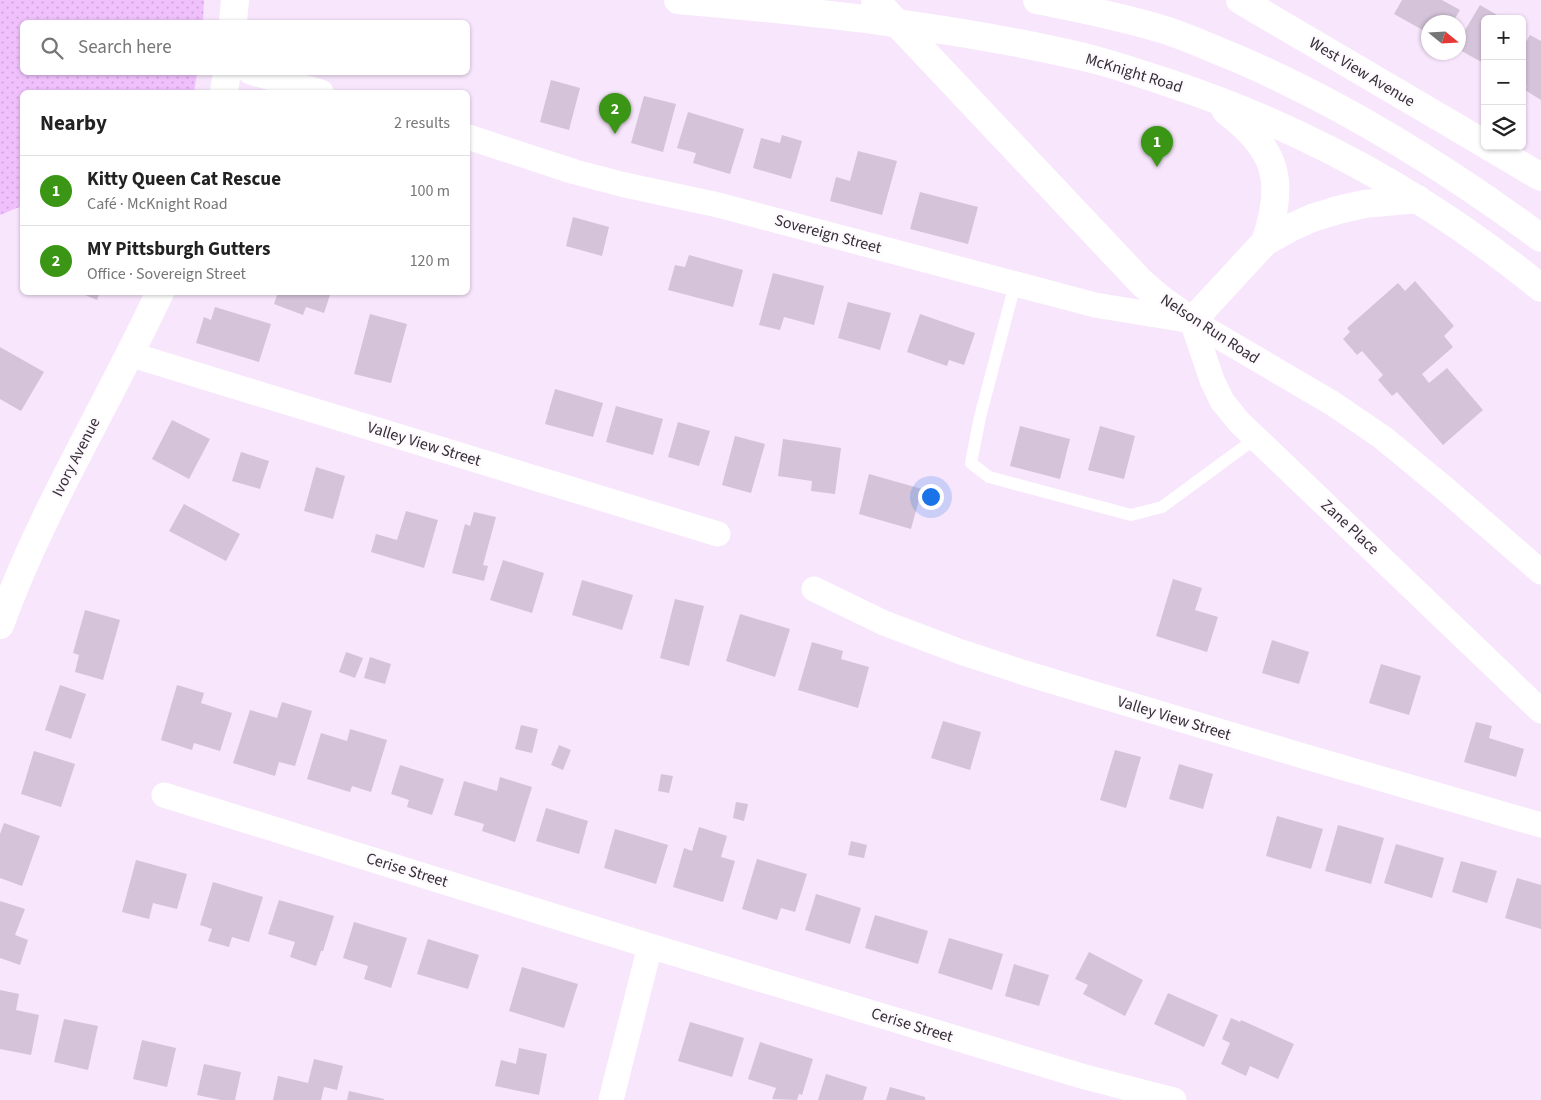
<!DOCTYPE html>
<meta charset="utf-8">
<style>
body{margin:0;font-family:"Source Sans 3",sans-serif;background:#f2f2f2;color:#222}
.controls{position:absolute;right:15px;top:15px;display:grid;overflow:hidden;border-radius:8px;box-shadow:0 1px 4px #0004}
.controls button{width:45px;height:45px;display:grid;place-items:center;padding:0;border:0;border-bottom:1px solid #e0e0e0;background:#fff;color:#222;font:25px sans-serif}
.compass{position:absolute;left:1421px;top:15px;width:45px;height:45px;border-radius:50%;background:#fff;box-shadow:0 1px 4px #0004;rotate:108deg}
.you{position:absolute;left:930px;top:496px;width:18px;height:18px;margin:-12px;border:4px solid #fff;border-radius:50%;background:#1a73e8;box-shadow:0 0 0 8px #1a73e833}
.badge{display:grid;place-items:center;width:32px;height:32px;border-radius:50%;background:#3a9614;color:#fff;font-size:16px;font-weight:700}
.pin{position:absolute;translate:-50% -41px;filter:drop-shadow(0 1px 2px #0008)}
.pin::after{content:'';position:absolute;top:26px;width:18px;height:15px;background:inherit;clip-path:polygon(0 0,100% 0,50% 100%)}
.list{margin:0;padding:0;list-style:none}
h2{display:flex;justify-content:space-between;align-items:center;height:65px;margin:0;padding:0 20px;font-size:21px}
h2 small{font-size:16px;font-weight:400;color:#767676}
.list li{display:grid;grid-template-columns:32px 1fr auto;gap:15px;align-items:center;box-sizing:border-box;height:70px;padding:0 20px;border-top:1px solid #e0e0e0}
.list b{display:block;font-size:19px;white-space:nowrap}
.list p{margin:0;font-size:16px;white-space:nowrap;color:#767676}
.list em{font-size:16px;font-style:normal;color:#767676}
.icon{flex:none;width:28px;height:28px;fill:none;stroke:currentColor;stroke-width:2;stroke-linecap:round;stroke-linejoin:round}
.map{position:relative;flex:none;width:1541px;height:1100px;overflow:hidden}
.search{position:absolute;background:#fff;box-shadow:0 1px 4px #0004;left:20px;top:20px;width:450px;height:55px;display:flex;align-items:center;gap:12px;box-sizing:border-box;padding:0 18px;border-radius:8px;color:#767676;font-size:19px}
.panel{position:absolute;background:#fff;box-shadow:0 1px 4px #0004;left:20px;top:90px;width:450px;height:205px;border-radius:8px}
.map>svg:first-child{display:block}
</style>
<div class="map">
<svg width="1541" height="1100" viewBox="0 0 1541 1100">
<defs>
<pattern id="grass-dots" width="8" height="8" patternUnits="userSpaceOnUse" patternTransform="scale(1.25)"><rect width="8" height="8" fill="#efc0fc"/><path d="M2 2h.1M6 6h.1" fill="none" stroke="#cea5d9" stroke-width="1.8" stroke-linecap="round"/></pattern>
</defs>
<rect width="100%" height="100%" fill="#f8e6fc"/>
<path fill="url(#grass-dots)" d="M0 0H204L203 22H22V72L197 73 194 92H22V206L0 215Z"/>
<path fill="#d4c3d9" d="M1402 0H1442L1460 10 1453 22H1428V33L1394 14Z
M1480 5 1497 15 1495 19H1485V64L1458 49V42Z
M1530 35 1541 41V100L1525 90 1527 86 1522 83V49Z
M551 80 580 88 569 130 540 122Z
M644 96 676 104 663 152 631 143Z
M688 112 744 129 730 174 693 163 696 153 677 148Z
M782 135 802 141 791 179 753 168 761 138 780 143Z
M858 151 897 161 882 215 830 201 836 177 850 181Z
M920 192 978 207 968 244 910 229Z
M573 217 609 227 602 256 566 246Z
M689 255 743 270 733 307 668 290 675 265 685 267Z
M773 273 824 286 814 325 784 317 780 330 759 325Z
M1415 281 1454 326 1444 336 1453 347 1422 374 1429 383 1447 368 1483 410 1443 445 1397 392 1392 396 1378 380 1383 375 1362 351 1357 355 1343 339 1350 332 1347 328 1398 283 1405 291Z
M78 292H100L97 300Z
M278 292H331L324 313 306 307 303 315 274 304Z
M848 302 891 313 880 350 838 338Z
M215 307 271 324 259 362 196 343 204 317 211 320Z
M370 314 407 324 391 383 354 374Z
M920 314 975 333 964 365 949 360 947 366 907 352Z
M0 347 44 372 21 411 0 399Z
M555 389 603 403 593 437 545 424Z
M616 406 663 419 653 455 606 442Z
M172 420 210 439 189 479 152 459Z
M678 422 710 431 699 466 668 457Z
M1020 426 1070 439 1060 479 1010 466Z
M1100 426 1135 436 1124 479 1088 470Z
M735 436 765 444 751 493 722 485Z
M783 439 841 448 835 494 811 491 812 481 778 476Z
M241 452 269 461 260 489 232 481Z
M316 467 345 476 333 519 304 511Z
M869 474 922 489 911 529 859 514Z
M184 504 240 534 226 561 169 531Z
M406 511 438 520 424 568 371 552 376 534 397 540Z
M474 512 496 517 483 565 488 566 484 581 452 573 465 524 470 526Z
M503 560 544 573 532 613 490 600Z
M1173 579 1202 588 1195 610 1218 617 1207 652 1156 636Z
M582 580 633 595 622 630 572 615Z
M675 599 704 606 689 666 660 658Z
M85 610 120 620 103 680 75 672 79 655 73 653Z
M740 614 790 629 775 677 726 661Z
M1272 640 1309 652 1299 684 1262 673Z
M812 642 843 651 841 659 869 667 858 708 798 690Z
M346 652 363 658 355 678 339 672Z
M370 657 391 664 385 684 364 678Z
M1381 664 1421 676 1409 715 1369 703Z
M60 685 86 694 71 739 45 730Z
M177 685 204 693 201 703 232 713 220 751 194 743 192 750 161 740Z
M282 702 312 711 295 766 279 762 275 776 233 763 250 710 277 718Z
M943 721 981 732 970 770 931 758Z
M1476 722 1492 726 1489 738 1524 749 1516 777 1464 762Z
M521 725 538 729 532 753 515 749Z
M350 729 387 740 371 792 352 786 350 792 307 779 321 733 347 741Z
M559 745 571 750 563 770 551 765Z
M1115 750 1141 757 1126 808 1100 800Z
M34 751 75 764 61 807 21 794Z
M1179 764 1213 774 1203 809 1169 799Z
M400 765 444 779 432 815 407 807 409 800 391 794Z
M661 774 673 776 669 793 658 791Z
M500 777 532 787 515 842 482 831 484 824 454 815 464 781 497 791Z
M736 802 748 804 744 821 733 818Z
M546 808 588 821 579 854 536 841Z
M1277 816 1323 829 1311 869 1266 856Z
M4 823 40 836 22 886 0 878V834Z
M1338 825 1384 838 1371 884 1325 871Z
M699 827 727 836 721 857 735 861 723 902 673 887 684 848 692 851Z
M615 829 668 845 656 884 604 868Z
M851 841 867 845 864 858 848 855Z
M1396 844 1444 858 1432 898 1384 883Z
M757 859 807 874 795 912 781 908 777 920 742 909Z
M136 860 187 874 177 909 153 903 149 919 122 912Z
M1461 861 1497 871 1487 903 1452 892Z
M1517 878 1541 885V929L1505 918Z
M213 882 263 897 249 942 232 937 229 947 208 941 212 929 200 925Z
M816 894 861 908 850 944 805 930Z
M279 900 334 916 323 951H321L316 966 290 957 295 942 268 934Z
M0 901 25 909 15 935 28 940 20 965 0 958Z
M875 915 928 931 918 964 865 948Z
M354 922 407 938 391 988 364 979 368 966 343 958Z
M949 938 1003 954 992 990 938 973Z
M428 939 479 955 468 989 417 974Z
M1089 952 1143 980 1125 1016 1083 994 1088 985 1075 979Z
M1014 964 1049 975 1039 1006 1005 996Z
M522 967 578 984 564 1028 509 1011Z
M0 990 19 994 16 1010 39 1015 31 1055 0 1049Z
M1168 993 1218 1015 1204 1047 1154 1024Z
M1231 1018 1240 1022 1241 1020 1294 1044 1278 1079 1250 1066 1246 1076 1221 1064 1230 1043 1222 1039Z
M64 1019 98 1026 88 1070 54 1062Z
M690 1022 744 1038 732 1077 678 1061Z
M142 1040 176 1048 167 1087 133 1079Z
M760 1042 813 1059 802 1095 799 1094 797 1100 772 1099 776 1088 748 1079Z
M519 1048 547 1054 539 1095 495 1086 501 1060 516 1064Z
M314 1059 343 1066 337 1090 324 1087 321 1100H273L278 1076 308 1083Z
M204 1064 241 1072 235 1100H221L197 1095Z
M826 1074 867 1087 863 1100H818Z
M890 1087 925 1097V1100H886Z
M349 1091 384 1099V1100H347Z"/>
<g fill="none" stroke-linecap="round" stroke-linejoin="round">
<path stroke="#fff" stroke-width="12" d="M1015 284 980 417 971 463 989 477 1131 515 1162 507 1256 438"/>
<path stroke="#fff" stroke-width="25" d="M250 72 321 92
M468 137 575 172 625 185 718 205 1095 305 1192 321 1332 403 1382 437 1444 488 1541 572
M1192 321 1212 380 1222 401 1239 422 1541 711
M129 354 718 534
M814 589 884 623 961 652 1028 674 1303 756 1541 825
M164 795 650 946 1085 1077 1174 1100
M611 1100 650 946"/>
<path stroke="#fff" stroke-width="28" d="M1240 0 1485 144
M1488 146 1541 177"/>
<path stroke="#fff" stroke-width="28" d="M875 0 1142 283 1162 300 1192 321"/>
<path stroke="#fff" stroke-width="28" d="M233 22 235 0
M224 92 227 72
M0 625C42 509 108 404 160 292"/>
<path stroke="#fff" stroke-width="28" d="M678 0C815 12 953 26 1088 58 1116 65 1145 75 1172 84 1307 129 1431 198 1541 288
M1037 0C1077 8 1118 16 1158 28 1184 35 1210 48 1236 58 1345 105 1446 168 1541 238
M1226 111C1277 149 1286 182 1265 242
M1192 321 1265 242 1290 228 1312 218 1338 210 1364 204 1418 199"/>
</g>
<g text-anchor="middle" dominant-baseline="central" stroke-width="4.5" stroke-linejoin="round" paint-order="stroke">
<g font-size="16" fill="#342e36" stroke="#fdf9fd">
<text transform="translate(1362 72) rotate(31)">West View Avenue</text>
<text transform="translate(1134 73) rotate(17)">McKnight Road</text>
<text transform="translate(828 234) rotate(15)">Sovereign Street</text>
<text transform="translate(1210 329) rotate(33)">Nelson Run Road</text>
<text transform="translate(424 444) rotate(17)">Valley View Street</text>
<text transform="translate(76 457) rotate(-63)">Ivory Avenue</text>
<text transform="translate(1350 527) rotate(43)">Zane Place</text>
<text transform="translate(1174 718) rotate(17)">Valley View Street</text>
<text transform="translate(407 870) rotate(17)">Cerise Street</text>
<text transform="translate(912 1025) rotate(17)">Cerise Street</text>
</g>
</g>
</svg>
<div class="controls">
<button>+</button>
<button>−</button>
<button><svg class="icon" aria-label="layers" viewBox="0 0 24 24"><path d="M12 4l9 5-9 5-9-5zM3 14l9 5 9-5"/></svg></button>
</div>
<svg class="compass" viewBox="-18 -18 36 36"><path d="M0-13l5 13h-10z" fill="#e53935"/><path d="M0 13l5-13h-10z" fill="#767676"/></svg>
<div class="you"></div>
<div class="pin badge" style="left:1157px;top:167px">1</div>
<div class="pin badge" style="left:615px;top:134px">2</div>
<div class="search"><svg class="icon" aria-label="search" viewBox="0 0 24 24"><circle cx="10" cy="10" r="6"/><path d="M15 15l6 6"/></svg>Search here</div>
<section class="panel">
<h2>Nearby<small>2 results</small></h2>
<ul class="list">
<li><span class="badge">1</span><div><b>Kitty Queen Cat Rescue</b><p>Café · McKnight Road</p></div><em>100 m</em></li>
<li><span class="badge">2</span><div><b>MY Pittsburgh Gutters</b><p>Office · Sovereign Street</p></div><em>120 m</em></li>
</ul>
</section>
</div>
